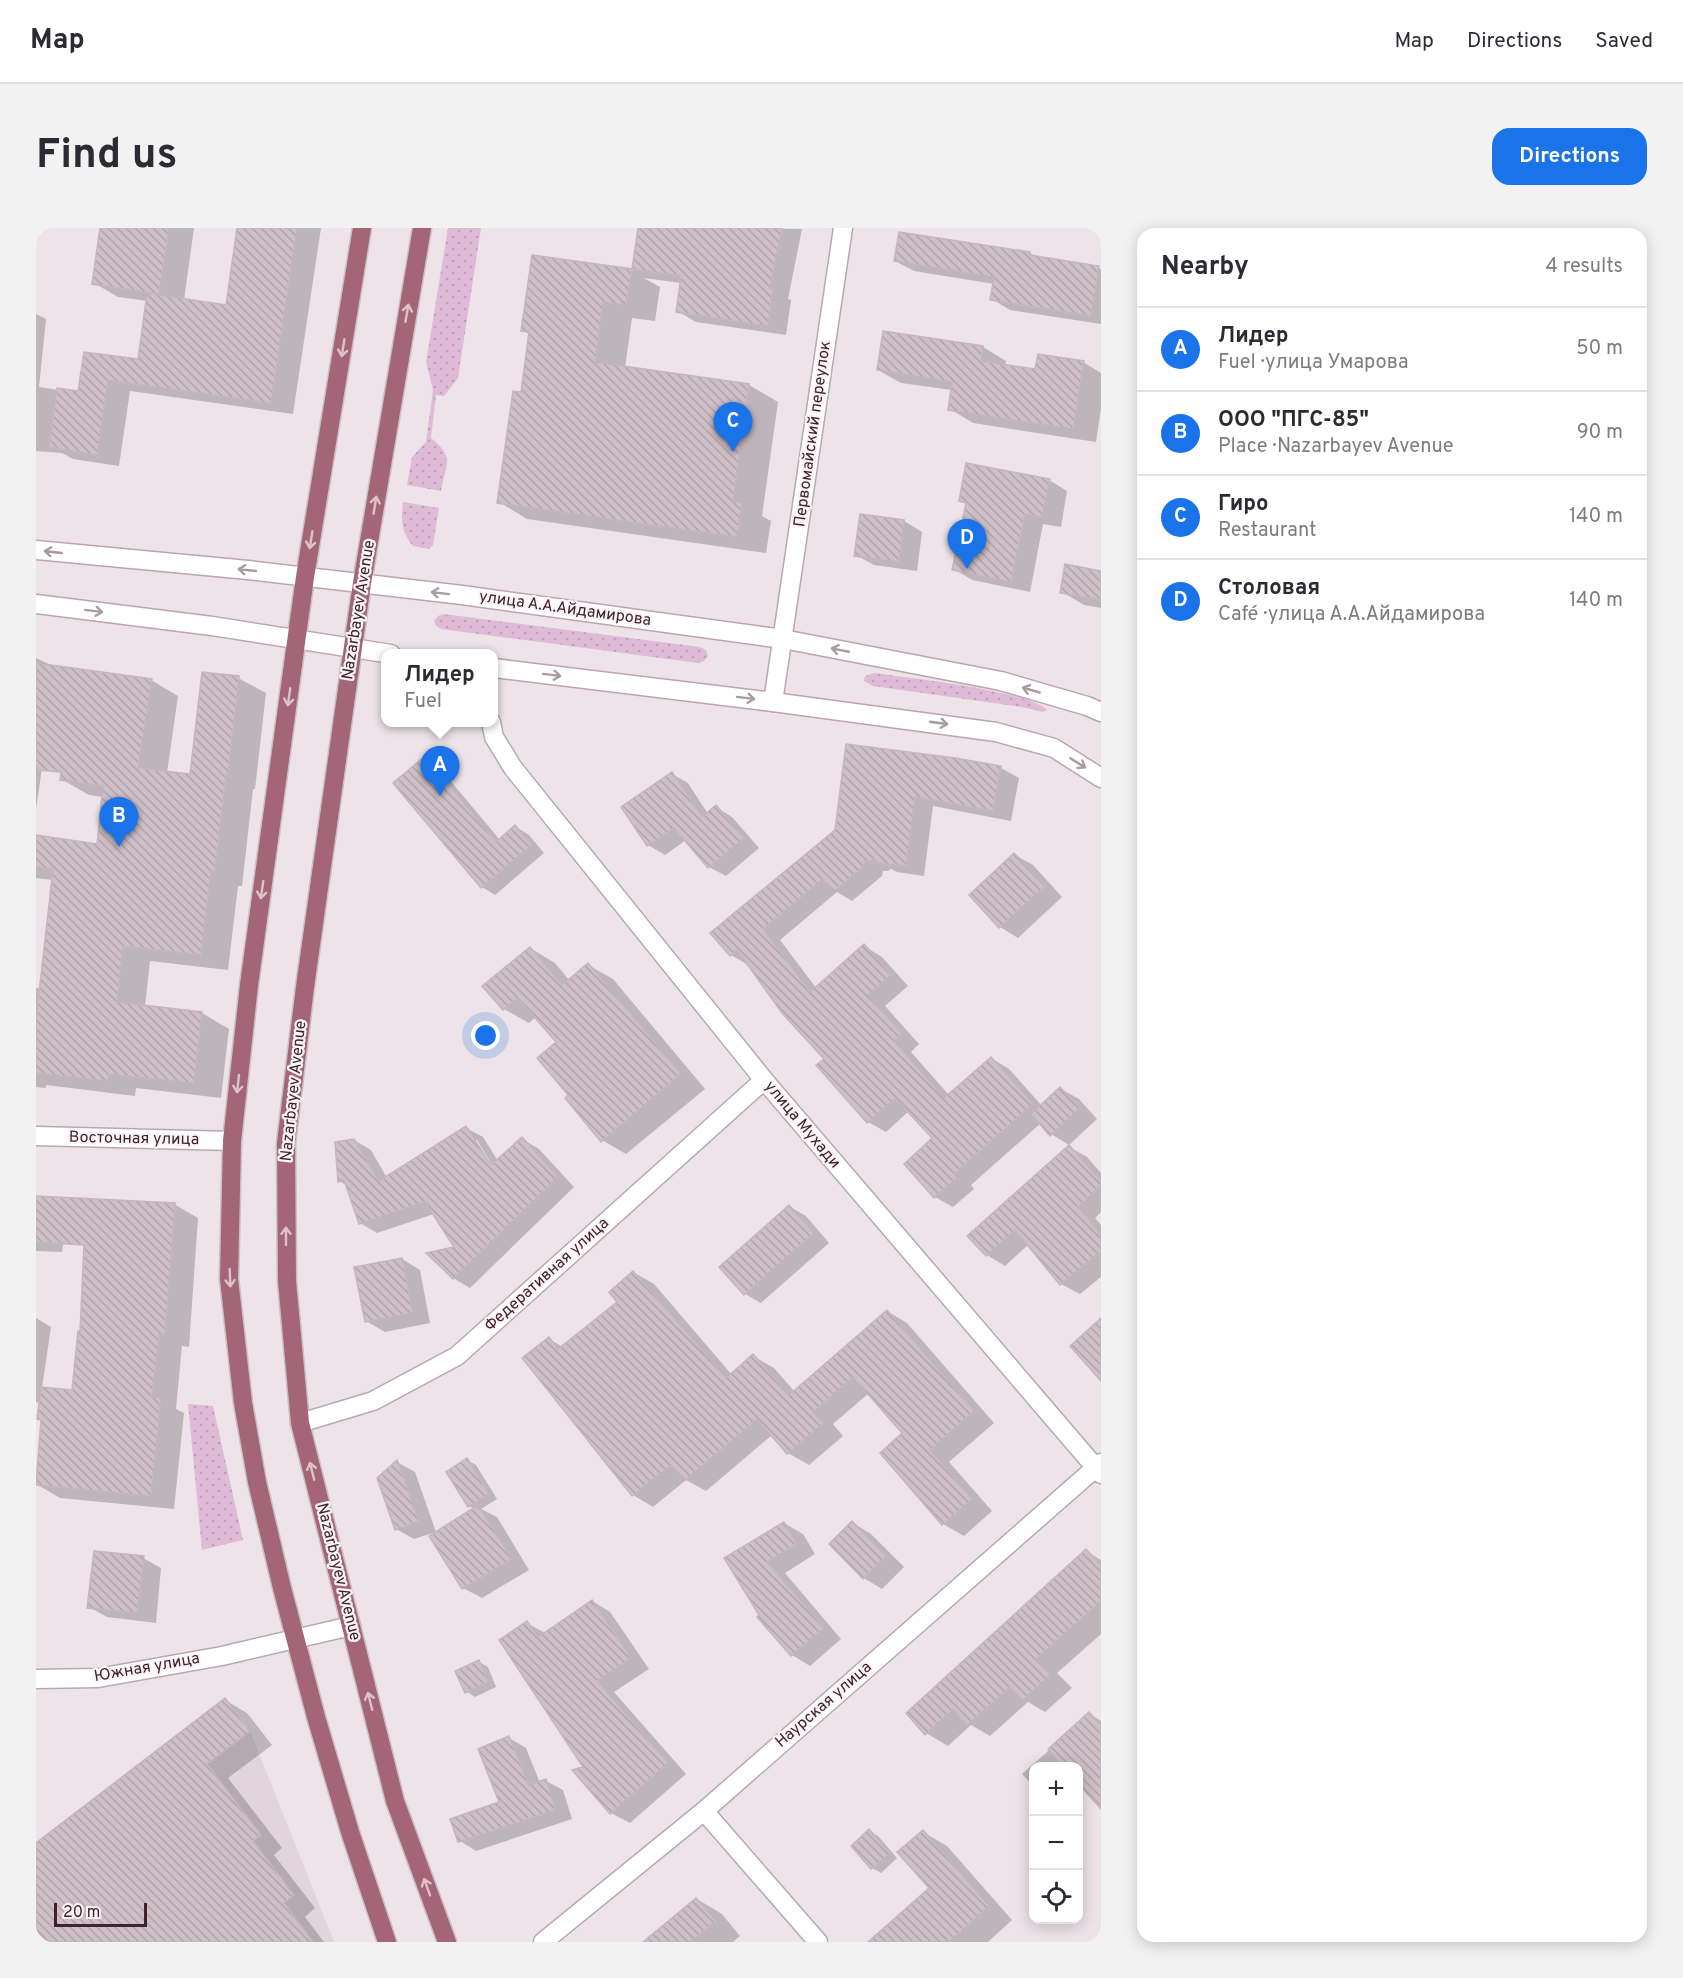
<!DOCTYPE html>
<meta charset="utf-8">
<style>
body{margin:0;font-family:Overpass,sans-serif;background:#f2f2f3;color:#2b2b33}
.controls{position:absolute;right:18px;bottom:18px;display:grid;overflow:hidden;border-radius:12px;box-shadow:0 3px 15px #0003}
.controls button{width:54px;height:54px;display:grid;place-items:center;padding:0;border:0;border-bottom:2px solid #e1e1e2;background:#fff;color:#2b2b33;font:30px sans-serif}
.scale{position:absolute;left:18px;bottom:15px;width:93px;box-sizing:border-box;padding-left:6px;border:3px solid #40222b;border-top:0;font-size:16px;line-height:21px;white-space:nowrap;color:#40222b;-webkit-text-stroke:4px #faf4f7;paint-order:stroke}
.you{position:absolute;left:450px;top:808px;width:21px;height:21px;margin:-15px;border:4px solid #fff;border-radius:50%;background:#1a73e8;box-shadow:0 0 0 9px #1a73e833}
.badge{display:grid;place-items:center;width:39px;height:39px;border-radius:50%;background:#1a73e8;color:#fff;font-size:20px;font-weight:700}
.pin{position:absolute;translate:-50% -50px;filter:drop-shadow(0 2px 3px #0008)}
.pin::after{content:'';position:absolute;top:32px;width:21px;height:18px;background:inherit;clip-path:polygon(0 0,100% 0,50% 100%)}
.popup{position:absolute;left:345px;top:421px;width:117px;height:78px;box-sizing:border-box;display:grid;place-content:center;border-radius:12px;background:#fff;filter:drop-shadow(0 2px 4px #0005);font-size:20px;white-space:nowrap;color:#7c7c81}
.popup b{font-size:22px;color:#2b2b33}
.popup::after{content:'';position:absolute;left:50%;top:100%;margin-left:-12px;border:12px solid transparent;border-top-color:#fff}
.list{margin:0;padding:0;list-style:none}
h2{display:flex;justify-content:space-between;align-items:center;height:78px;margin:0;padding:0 24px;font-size:26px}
h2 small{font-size:20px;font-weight:400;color:#7c7c81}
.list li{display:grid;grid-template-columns:39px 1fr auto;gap:18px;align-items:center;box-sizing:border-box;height:84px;padding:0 24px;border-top:2px solid #e1e1e2}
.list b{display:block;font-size:22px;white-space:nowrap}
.list p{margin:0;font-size:20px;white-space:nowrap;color:#7c7c81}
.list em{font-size:20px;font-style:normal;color:#7c7c81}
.icon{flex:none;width:33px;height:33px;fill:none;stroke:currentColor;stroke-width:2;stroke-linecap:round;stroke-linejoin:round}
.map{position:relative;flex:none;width:1065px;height:1714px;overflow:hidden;border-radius:18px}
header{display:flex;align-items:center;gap:36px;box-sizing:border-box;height:84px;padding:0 30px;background:#fff;border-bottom:2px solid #e1e1e2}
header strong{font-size:28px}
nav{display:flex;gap:33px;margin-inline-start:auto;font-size:21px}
.intro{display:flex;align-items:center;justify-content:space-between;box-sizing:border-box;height:144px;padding:0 36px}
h1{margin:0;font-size:42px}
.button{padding:15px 27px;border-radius:18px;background:#1a73e8;color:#fff;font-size:21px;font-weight:700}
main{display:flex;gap:36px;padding:0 36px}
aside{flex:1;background:#fff;border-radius:18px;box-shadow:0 3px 15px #0003}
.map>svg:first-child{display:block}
</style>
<header>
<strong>Map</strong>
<nav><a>Map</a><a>Directions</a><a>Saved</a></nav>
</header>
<div class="intro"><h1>Find us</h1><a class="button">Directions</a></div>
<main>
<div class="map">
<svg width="1065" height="1714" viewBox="0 0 1065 1714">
<defs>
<pattern id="grass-dots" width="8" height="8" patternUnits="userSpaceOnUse" patternTransform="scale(1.5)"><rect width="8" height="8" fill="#dfbbd8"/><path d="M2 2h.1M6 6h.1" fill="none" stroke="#c0a0ba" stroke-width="1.8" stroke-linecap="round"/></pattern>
<pattern id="building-back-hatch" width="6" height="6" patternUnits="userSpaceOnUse" patternTransform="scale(1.5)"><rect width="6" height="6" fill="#cebfc7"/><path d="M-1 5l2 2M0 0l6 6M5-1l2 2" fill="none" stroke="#b2a4ab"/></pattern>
</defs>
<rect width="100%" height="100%" fill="#ede3e8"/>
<path fill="#e1d4da" d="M189 1470 214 1503 298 1714H50L0 1619V1615Z"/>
<path fill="url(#grass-dots)" d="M412 0H445L422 150 408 168 400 167 395 210C419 229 410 235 405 263L371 257 376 229 390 214 397 162 390 134Z
M367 274 403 280 397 317 393 321 377 318C365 304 365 292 367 274Z
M407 386 664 419 670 422 672 428 668 433 662 435 405 401 400 398 398 393 402 388Z
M838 445C873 450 989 462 1011 482L1007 484 986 479 837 458 828 453 829 448Z
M152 1176 177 1178 207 1312 166 1322Z"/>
<path fill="#0003" fill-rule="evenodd" d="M66 0H158L148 72 191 78 202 0H285L257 186 94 163 83 238 37 231 26 225 0 223V86L10 91 3 159 43 165 103 133 112 73 82 69 58 55Z
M603 0 766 1 752 71 755 72 750 107 660 94 641 83 645 55 608 50 624 59 619 93 596 90 589 140 713 157 742 174 726 288 735 293 730 325 491 291 463 274 486 166 494 107 487 102 498 29 597 43Z
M994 25 1001 29 1065 41V96L974 82 956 71 958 56 878 43 859 33Z
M947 119 970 133 969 138 1000 143 1047 134 1065 145V180L1060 214 937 195 914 181 916 162 865 155 842 142Z
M1013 252 1031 263 1025 299 1007 296 994 364 936 352 918 341 931 276 924 273Z
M868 293 886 304 881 343 838 337 820 327Z
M1065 344V380L1048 377 1026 364Z
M0 430 17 438 115 452 142 468 131 545 156 548 202 450 230 465 219 561H217L206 658H202L192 742 114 733 109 779 166 785 193 801 185 870 100 860 99 868 10 857V860L0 859V760L5 761 17 652 0 650V609L62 618 67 569 53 567 25 551 33 502 12 499 0 581Z
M389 530 402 538 464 612 480 599 493 607 508 625 459 667 446 659 359 555Z
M918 531 965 540 983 550 975 593 897 578 888 648 861 644 855 641 852 643H847L846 648 816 673 801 664 744 712 781 761 828 718 846 729 872 758 849 778 883 816 875 824 913 867 955 830 973 841 1006 878 1025 861 1043 871 1061 891 1033 917 1015 906 1005 895 935 957 938 961 917 979 899 969 898 910 873 883 850 904 832 894 790 831 714 738 695 727Z
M636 546 652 555 672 586 680 579 696 589 723 620 690 648 673 639 650 612 629 627 612 617 587 580Z
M979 627 997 637 1026 669 982 710 964 699 935 667Z
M494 720 519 735 533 752 552 737 577 751 669 861 590 926 566 912 534 867 522 814 500 789 493 795 468 781 449 758Z
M430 900 447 909 462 933 486 911 503 921 538 959 434 1060 417 1050 420 1021 398 986 341 1005 324 995 312 958 303 953 318 912 335 922 351 950ZM437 912H441L460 943 458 944Z
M1033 919 1051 929 1065 945V984L1059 990 1065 997V1049L1044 1066 1025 1056 993 1016 969 1038 951 1027Z
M0 969 33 981 26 1024 0 1023Z
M57 973 138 976 162 990 153 1119 146 1118 140 1181 148 1185 138 1281 24 1270 0 1256 6 1193 4 1175 0 1174V1090L15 1099 6 1160 38 1163Z
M754 979 770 988 793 1015 725 1075 709 1066Z
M366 1031 384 1042 394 1095 349 1104 330 1093Z
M597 1044 618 1056 696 1147 717 1128 738 1140 759 1164 851 1083 871 1095 958 1195 913 1234 956 1283 928 1308 907 1296 846 1225 868 1206 833 1165 797 1196 807 1208 773 1237 752 1225 736 1207 670 1263 650 1252 617 1279 597 1267 513 1111 527 1119 583 1074Z
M431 1232 440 1237 461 1271 445 1281 461 1289 493 1342 446 1370 427 1360 439 1281 433 1278Z
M361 1234 379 1244 400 1304 378 1311 360 1301Z
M748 1295 767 1306 779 1326 749 1345 805 1411 774 1438 756 1427 723 1389 725 1387 690 1331Z
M817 1295 835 1306 868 1339 846 1361 828 1350Z
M1050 1323 1065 1332V1406L1021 1445 1036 1460 1009 1484 992 1474 954 1508 935 1497 912 1518 890 1505Z
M107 1330 125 1340 120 1395 71 1389 53 1379Z
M556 1373 574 1384 613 1441 578 1464 650 1546 594 1595 575 1585 539 1543 550 1540 491 1395 509 1405Z
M443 1434 452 1439 460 1459 439 1469 430 1463Z
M189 1472 211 1485 236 1517 192 1550 246 1620 238 1627 279 1680 269 1689 288 1714H0V1617Z
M1054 1486 1065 1493V1579L1048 1560 1042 1564V1538H998V1559L986 1546Z
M473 1510 490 1520 504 1555 510 1553 527 1562 536 1591 440 1623 424 1613 465 1575Z
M833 1603 842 1608 861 1630 845 1645 836 1640Z
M887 1604 911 1618 976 1692 952 1714H859L895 1660Z
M661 1671 686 1686 704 1708 697 1714H610Z"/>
<path fill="url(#building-back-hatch)" stroke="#c7b5be" stroke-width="1.5" d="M64 0H133L123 66 56 56Z
M201 0H261L235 175 72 152 61 227 13 219 21 160 42 163 48 124 102 131 111 65 190 77Z
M602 0H746L734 60H737L732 98 640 84 645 48 596 41Z
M863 4 994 24V27L1063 38 1055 88 954 72 958 49 858 33Z
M496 27 596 41 590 77 567 74 559 134 713 156 697 273 706 275 701 309 461 275 477 163 485 164 493 104 485 103Z
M847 103 947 118 945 133 999 141 1002 126 1048 133 1037 201 912 182 916 154 841 142Z
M930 235 1014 251 1006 289 989 286 975 354 916 342 930 275 923 273Z
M824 286 868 292 863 334 818 328Z
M1029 336 1065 343V372L1024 365Z
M0 435 116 451 102 540 154 546 166 444 203 448 192 547 190 546 179 644 175 643 165 727 87 718 81 774 166 784 158 855 73 846 72 853 0 845V792L17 641 0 639V607L61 616 67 558 24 552 25 544 0 542Z
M810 516 919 530 965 538 957 583 879 569 870 638 841 635 838 630 833 634 829 633 828 638 797 664 787 651 727 701 774 764 828 716 855 747 832 767 866 806 858 813 908 870 955 829 997 876 918 946 921 950 898 970 868 936 896 910 859 870 831 895 780 837 788 831 746 785 701 722 694 728 674 705 799 602Z
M389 528 460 614 479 597 496 617 445 660 357 555Z
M636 544 666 589 680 577 708 610 672 640 638 600 611 618 585 579Z
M978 625 1009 658 963 700 933 667Z
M494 719 526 757 552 735 645 846 565 914 529 870 532 867 501 830 520 814 482 770 467 782 446 758Z
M1024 859 1044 880 1014 908 995 886Z
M430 898 455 937 486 909 522 949 417 1051 390 1025 418 1019 389 974 323 996 308 952 302 954 299 914 318 911 343 953Z
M1033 917 1065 953V957L1042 979 1065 1007V1023L1024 1057 979 1002 950 1028 931 1008Z
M0 968 139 975 129 1106H123L116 1169 125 1170 115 1268 0 1257 5 1192 1 1191 5 1159 36 1162 42 1103 44 1104 48 1017 0 1014Z
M753 977 778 1005 708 1067 683 1039Z
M366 1030 377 1085 329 1094 318 1039Z
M597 1043 690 1150 717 1126 753 1167 851 1082 938 1183 894 1222 936 1271 906 1297 844 1225 866 1205 817 1149 777 1184 787 1195 751 1226 721 1191 648 1253 635 1237 596 1268 486 1130 513 1109 522 1121 581 1074 573 1064Z
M1065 1090V1153L1034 1118Z
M431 1230 453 1266 432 1279 410 1244Z
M361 1232 383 1293 359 1302 341 1250Z
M442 1277 476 1331 426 1361 393 1308Z
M816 1293 850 1328 827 1351 793 1316Z
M748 1294 761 1316 731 1334 788 1400 755 1428 721 1389 723 1387 688 1330Z
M1050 1321 1065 1338V1373L1000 1431 1014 1447 986 1473 974 1459 931 1497 917 1481 889 1507 870 1485Z
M58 1323 108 1328 101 1385 51 1380Z
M556 1372 595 1430 561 1453 632 1535 574 1586 536 1542 547 1539 463 1412 491 1393 502 1409Z
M443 1432 452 1454 429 1465 419 1443Z
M189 1470 214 1503 171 1536 225 1607 217 1613 258 1667 248 1675 277 1714H0V1615Z
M1053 1484 1065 1498V1581L1042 1556V1539H1027L1012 1521Z
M473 1508 493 1557 510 1551 520 1582 422 1614 414 1591 463 1574 442 1521Z
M833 1601 854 1625 835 1641 815 1618Z
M887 1602 953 1678 913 1714H832L893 1660 861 1624Z
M660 1670 680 1693 654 1714H607Z"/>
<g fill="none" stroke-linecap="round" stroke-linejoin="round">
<defs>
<path id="street" d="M737 474 807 0
M455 494 458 509 477 540 728 852 1065 1246
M0 908 196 913
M264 1195 337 1173 421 1128 728 852
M0 1451 62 1450 186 1428 315 1398
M668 1583 782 1714
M507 1714 668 1583 1065 1235"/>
<path id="secondary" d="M0 322 212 342 426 367 747 411 965 453 1051 478 1065 484
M0 376 176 398 355 426
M458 440 737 474 960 504 1018 520 1065 550"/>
<path id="primary" d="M326 0 269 349 213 757 196 913 193 1051 207 1175 221 1254 246 1360 280 1489 314 1604 351 1714
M386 0 326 355 269 759 250 915 251 1053 264 1195 359 1573 411 1714"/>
</defs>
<use href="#street" stroke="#b9a9af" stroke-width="21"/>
<use href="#secondary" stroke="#bda4ae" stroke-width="21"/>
<use href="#primary" stroke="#cac1c4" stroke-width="21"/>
<use href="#street" stroke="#fff" stroke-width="18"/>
<use href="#secondary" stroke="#fff" stroke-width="18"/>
<use href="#primary" stroke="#a56579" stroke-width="18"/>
</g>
<defs><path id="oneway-shaft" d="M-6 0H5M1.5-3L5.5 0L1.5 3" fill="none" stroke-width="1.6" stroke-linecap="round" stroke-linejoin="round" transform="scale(1.5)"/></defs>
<g stroke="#dcc2cb">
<use href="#oneway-shaft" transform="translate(371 85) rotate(-80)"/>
<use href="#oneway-shaft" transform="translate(307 120) rotate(99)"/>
<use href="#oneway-shaft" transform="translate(339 277) rotate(-81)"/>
<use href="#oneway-shaft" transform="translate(275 312) rotate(99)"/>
<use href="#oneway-shaft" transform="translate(253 469) rotate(98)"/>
<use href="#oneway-shaft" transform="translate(226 662) rotate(98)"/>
<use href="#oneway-shaft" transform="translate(202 856) rotate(96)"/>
<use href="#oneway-shaft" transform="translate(250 1008) rotate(-90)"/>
<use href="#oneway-shaft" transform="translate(194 1050) rotate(88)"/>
<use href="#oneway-shaft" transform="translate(276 1243) rotate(-104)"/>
<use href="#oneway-shaft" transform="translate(334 1473) rotate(-104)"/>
<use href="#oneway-shaft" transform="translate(391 1659) rotate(-110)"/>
</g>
<g stroke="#a99ca0">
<use href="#oneway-shaft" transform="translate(17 324) rotate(-174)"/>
<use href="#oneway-shaft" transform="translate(211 342) rotate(-174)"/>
<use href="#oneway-shaft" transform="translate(404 365) rotate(-173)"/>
<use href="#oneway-shaft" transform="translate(58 383) rotate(7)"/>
<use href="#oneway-shaft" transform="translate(804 422) rotate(-169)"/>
<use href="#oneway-shaft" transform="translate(516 447) rotate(7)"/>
<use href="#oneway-shaft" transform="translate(995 462) rotate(-164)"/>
<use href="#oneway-shaft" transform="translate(710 470) rotate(7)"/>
<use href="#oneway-shaft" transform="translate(903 495) rotate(8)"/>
<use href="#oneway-shaft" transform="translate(1042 535) rotate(32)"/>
</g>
<g text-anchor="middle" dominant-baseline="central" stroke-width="4.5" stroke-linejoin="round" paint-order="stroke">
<g font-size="16" fill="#40222b" stroke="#faf4f7">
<text transform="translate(777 206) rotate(-82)">Первомайский переулок</text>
<text transform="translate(529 381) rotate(8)">улица А.А.Айдамирова</text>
<text transform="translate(323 382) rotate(-81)">Nazarbayev Avenue</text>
<text transform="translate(258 863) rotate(-84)">Nazarbayev Avenue</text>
<text transform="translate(766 897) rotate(50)">улица Мухади</text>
<text transform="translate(98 911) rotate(1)">Восточная улица</text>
<text transform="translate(511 1047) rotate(-42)">Федеративная улица</text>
<text transform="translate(302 1344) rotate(76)">Nazarbayev Avenue</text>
<text transform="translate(111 1440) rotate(-10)">Южная улица</text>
<text transform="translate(788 1477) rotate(-41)">Наурская улица</text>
</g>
</g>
</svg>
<div class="controls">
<button>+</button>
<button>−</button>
<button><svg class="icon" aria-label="locate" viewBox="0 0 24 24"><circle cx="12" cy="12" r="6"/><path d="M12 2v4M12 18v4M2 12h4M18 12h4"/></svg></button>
</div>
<div class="scale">20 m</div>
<div class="you"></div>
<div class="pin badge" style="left:404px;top:568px">A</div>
<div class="popup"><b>Лидер</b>Fuel</div>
<div class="pin badge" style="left:83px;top:619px">B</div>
<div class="pin badge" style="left:697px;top:224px">C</div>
<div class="pin badge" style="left:931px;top:341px">D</div>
</div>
<aside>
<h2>Nearby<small>4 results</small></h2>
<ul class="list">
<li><span class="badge">A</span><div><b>Лидер</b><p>Fuel · улица Умарова</p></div><em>50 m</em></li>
<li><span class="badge">B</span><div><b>ООО &quot;ПГС-85&quot;</b><p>Place · Nazarbayev Avenue</p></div><em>90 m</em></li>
<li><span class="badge">C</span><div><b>Гиро</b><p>Restaurant</p></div><em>140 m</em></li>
<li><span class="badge">D</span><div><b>Столовая</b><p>Café · улица А.А.Айдамирова</p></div><em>140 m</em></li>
</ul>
</aside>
</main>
